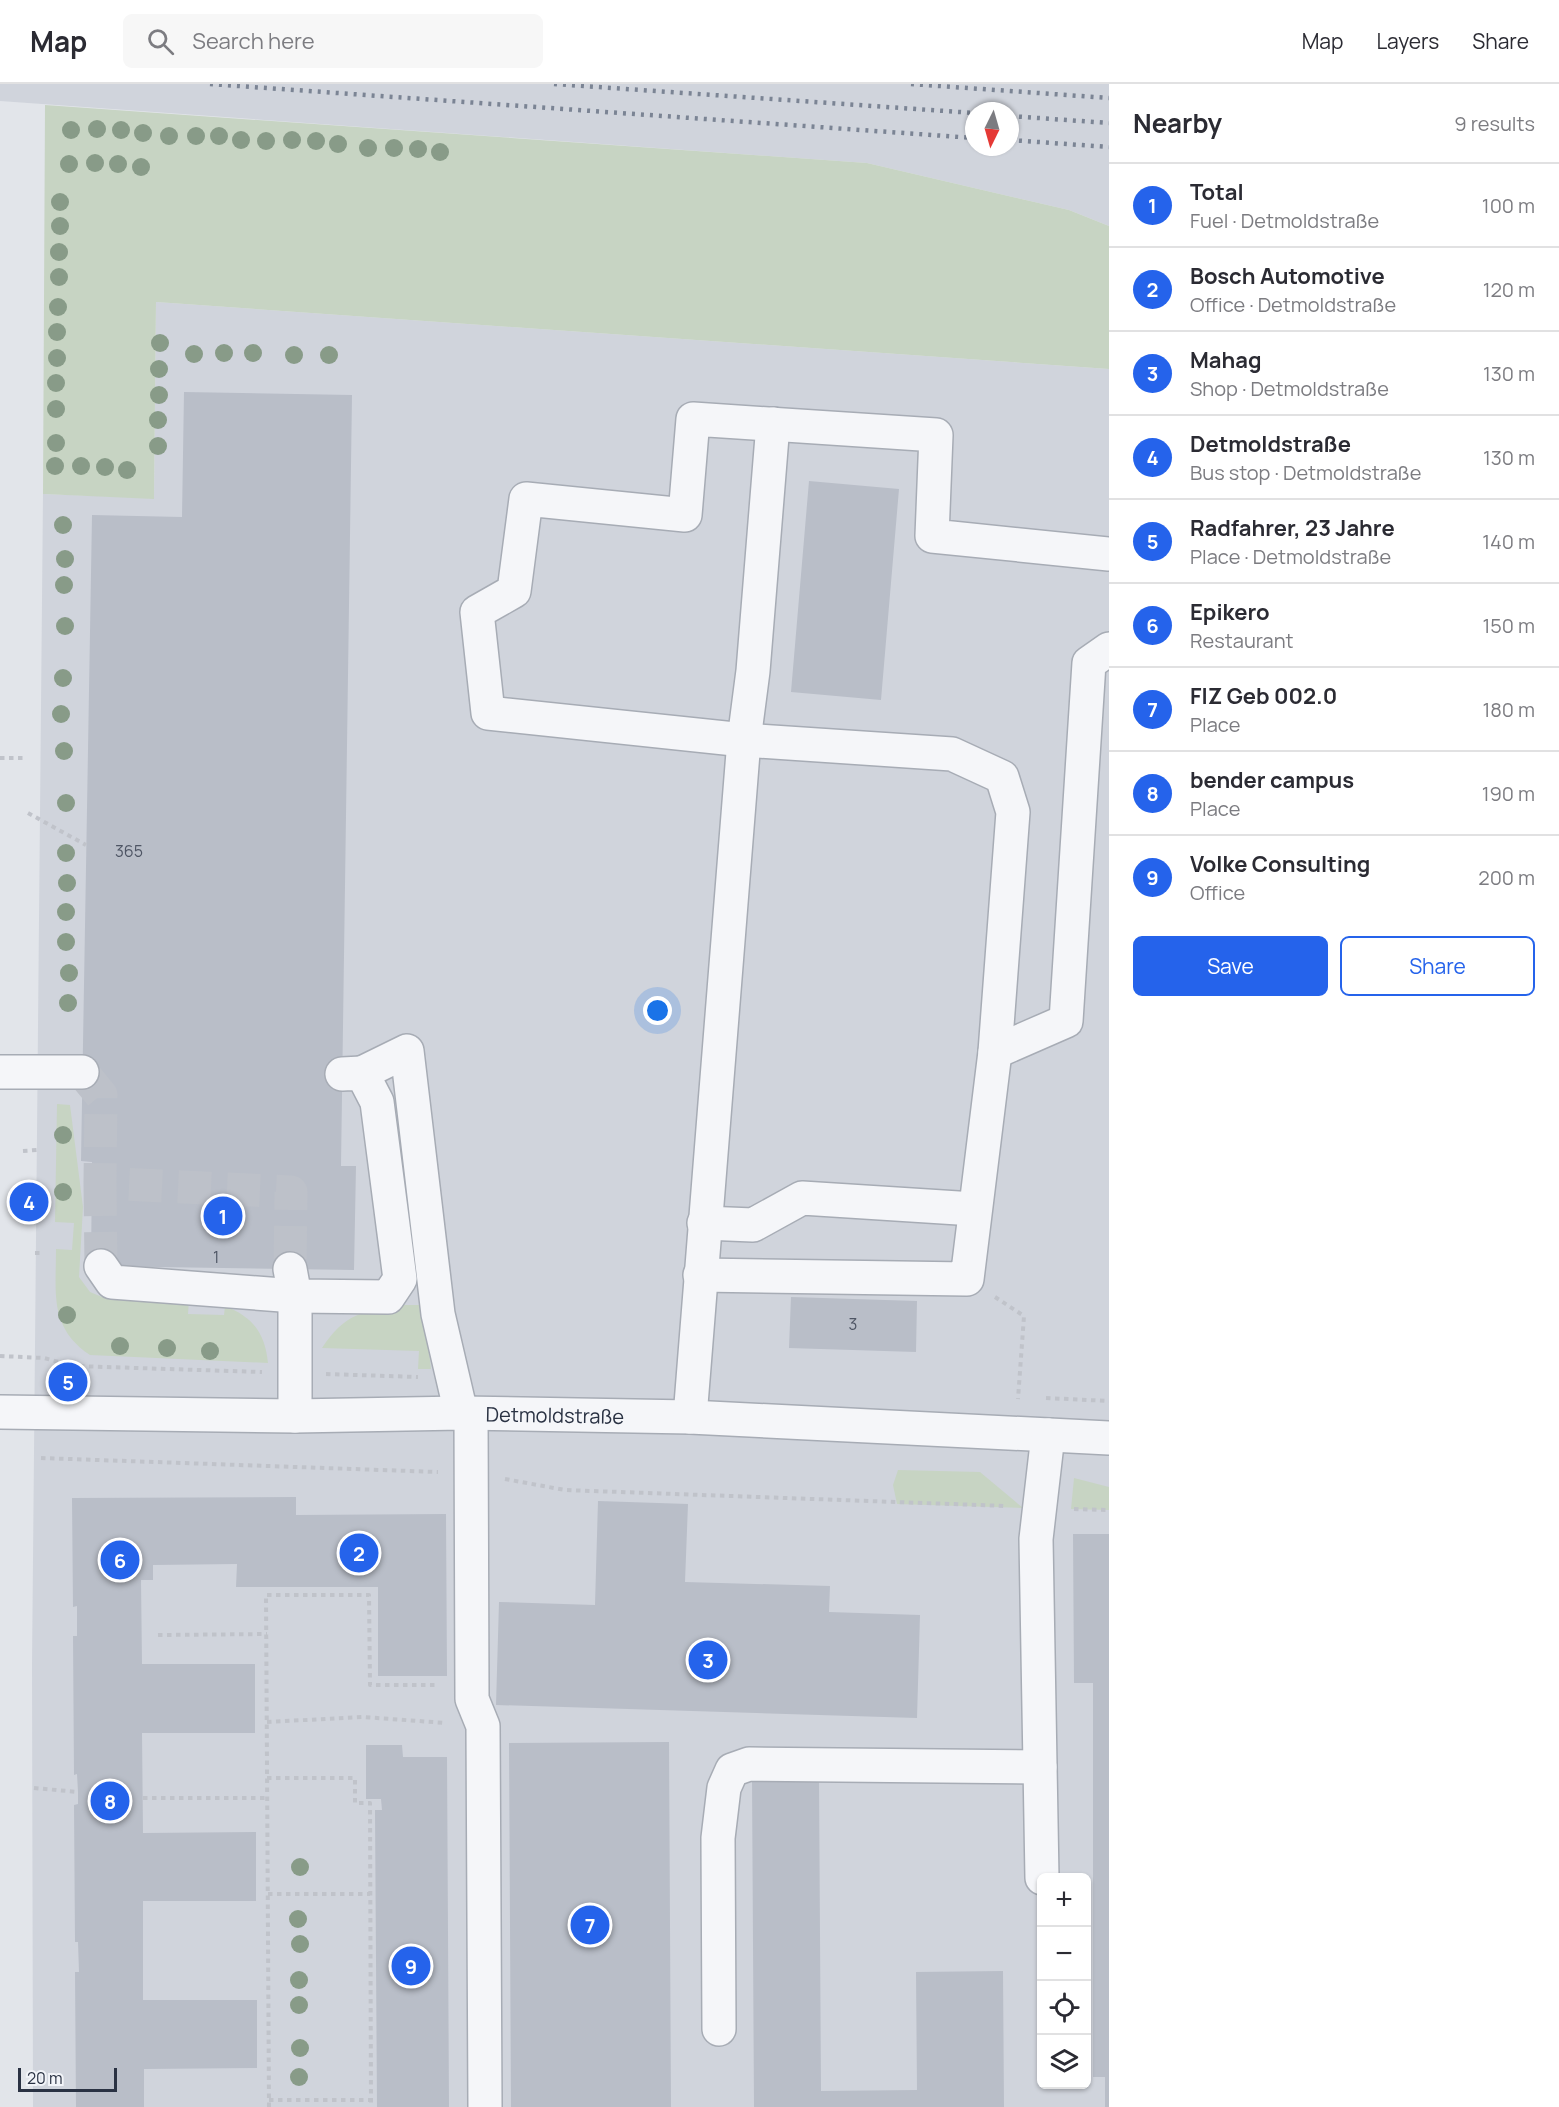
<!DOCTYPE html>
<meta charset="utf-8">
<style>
body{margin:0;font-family:Manrope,sans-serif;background:#f7f7f7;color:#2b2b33}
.controls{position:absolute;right:18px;bottom:18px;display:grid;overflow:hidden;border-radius:9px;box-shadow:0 2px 4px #0004}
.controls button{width:54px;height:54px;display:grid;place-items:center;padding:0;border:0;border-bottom:2px solid #e1e1e2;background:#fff;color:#2b2b33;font:30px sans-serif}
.compass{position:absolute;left:965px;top:18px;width:54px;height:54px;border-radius:50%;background:#fff;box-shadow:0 2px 4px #0004;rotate:185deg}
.scale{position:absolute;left:18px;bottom:15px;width:99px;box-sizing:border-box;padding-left:6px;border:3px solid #2a3243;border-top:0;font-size:16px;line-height:21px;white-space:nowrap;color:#2a3243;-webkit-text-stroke:4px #f2f4f8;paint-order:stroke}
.you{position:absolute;left:658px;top:927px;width:21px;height:21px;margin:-15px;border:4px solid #fff;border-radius:50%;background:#1a73e8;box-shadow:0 0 0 9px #1a73e833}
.badge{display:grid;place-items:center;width:39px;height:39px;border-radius:50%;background:#2563eb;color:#fff;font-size:20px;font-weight:700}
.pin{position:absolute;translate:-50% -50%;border:3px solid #fff;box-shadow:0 2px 6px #0006}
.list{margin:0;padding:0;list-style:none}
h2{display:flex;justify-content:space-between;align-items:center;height:78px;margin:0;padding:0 24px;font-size:26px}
h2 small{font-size:20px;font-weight:400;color:#7c7c81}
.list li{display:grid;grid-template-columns:39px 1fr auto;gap:18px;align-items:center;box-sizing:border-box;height:84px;padding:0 24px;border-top:2px solid #e1e1e2}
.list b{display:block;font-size:22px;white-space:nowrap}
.list p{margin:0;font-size:20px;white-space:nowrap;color:#7c7c81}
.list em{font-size:20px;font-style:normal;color:#7c7c81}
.actions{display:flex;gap:12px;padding:18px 24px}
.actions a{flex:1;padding:14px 0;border:2px solid #2563eb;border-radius:9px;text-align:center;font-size:21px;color:#2563eb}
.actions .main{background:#2563eb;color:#fff}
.icon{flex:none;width:33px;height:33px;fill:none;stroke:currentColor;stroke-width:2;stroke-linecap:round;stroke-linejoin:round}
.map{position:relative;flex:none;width:1109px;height:2023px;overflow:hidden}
header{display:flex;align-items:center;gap:36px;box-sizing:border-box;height:84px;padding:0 30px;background:#fff;border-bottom:2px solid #e1e1e2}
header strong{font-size:28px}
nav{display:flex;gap:33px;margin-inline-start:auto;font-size:21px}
.search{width:420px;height:54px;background:#f7f7f7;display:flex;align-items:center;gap:15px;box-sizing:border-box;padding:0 21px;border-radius:9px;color:#7c7c81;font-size:22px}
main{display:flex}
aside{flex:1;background:#fff}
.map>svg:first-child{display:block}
</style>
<header>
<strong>Map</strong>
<div class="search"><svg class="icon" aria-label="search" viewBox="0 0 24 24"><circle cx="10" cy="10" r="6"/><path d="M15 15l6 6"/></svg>Search here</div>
<nav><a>Map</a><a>Layers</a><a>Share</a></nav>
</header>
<main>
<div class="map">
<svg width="1109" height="2023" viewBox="0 0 1109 2023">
<rect width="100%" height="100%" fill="#e2e5ea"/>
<path fill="#d0d4dc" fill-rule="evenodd" d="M0 0H1109V142L1069 126 867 79 0 17ZM974 27H1010V63H974Z
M156 218 1109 285V2023H33L32 1582 43 410 154 414ZM1042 1794H1086V2000H1042Z"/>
<path fill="#c7d4c3" d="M45 21 867 79 1069 126 1109 142V285L156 218 154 415 43 410Z
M57 1020 70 1021 83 1123 79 1193 90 1208 102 1213 189 1216 188 1230 224 1231 225 1222C253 1233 265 1249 268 1279L90 1271C49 1243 56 1210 56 1165L72 1166 74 1139 55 1138Z
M400 1221H424L431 1285H418L419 1267 322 1264C344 1230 363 1227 400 1221Z
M898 1386 980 1388 1023 1424 897 1420 893 1401Z
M1074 1394 1109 1403V1426L1071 1425Z"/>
<path fill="#b9bec8" d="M184 308 352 311 341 1082H356L354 1186 91 1182 92 1078 81 1077 92 431 182 433Z
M809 397 899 405 881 616 791 608Z
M791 1213 917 1217 916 1268 789 1264Z
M296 1413V1431L446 1430 447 1592H378V1503H236L237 1480 153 1481V1496H141L142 1580H255V1649H142L143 1749 256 1748V1817H143V1916H257V1984L144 1985V2023H76L75 1888H79L78 1858H75L74 1721 78 1720V1708L77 1690 74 1691 73 1552H77V1522L73 1523 72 1414Z
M598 1417 688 1420 685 1498 830 1502 829 1528 920 1531 917 1634 496 1621 499 1518 595 1521Z
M1073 1450H1109V2023H1105V1993H1093V1599H1074Z
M669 1658 671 2023H511L509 1659Z
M366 1661H402L403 1673H447L449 2023H377L375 1726H382L381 1715H366Z
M752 1694H819L821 2007 917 2006 916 1888 1003 1887 1004 2023H754Z"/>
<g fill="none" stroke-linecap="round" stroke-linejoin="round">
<path stroke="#bdc1c9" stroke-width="33" stroke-dasharray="33 16" stroke-linecap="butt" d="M82 988 101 1011 100 1099 291 1108 290 1185
M100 1099 101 1182"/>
<defs>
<g id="minor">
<path d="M995 968 1066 937 1089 579 1109 565"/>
<path d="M0 988H82"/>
<path d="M362 989 407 967 438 1230 461 1329"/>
<path d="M704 1139 753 1141 802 1114 974 1125"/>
<path d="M101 1182 112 1198 295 1212 388 1213 400 1195 377 1018 362 989 342 990"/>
<path d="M290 1185 295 1212V1332"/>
<path d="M700 1191 967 1195 995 968 1013 728 1002 693 952 670 744 656 488 629 477 528 514 507 526 415 685 431 693 335 936 351 932 452 1109 470"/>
<path id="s1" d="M0 1328 295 1332 461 1329 690 1333 1109 1354"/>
<path d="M471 1329 472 1615 483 1642 485 2023"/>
<path d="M690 1333 744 656 753 587 773 340"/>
<path d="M1042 1794 1036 1455 1048 1351"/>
<path d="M719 1945 718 1754 724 1704 732 1686 749 1680 1040 1683"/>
</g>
</defs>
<use href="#minor" stroke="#a7acb5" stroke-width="36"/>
<path stroke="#c0c3ca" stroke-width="4" stroke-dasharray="4.5 4.5" stroke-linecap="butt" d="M0 674H24
M28 729 86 761
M23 1067 37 1066
M35 1169H41
M995 1213 1024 1232 1018 1315
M0 1272 44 1274 74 1282 262 1288
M326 1290 418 1293
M1046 1314 1109 1317
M41 1374 438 1388
M505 1395 565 1406 1006 1422
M1074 1425 1109 1426
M158 1551 267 1550
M267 1638 363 1633 446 1639
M267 1694H355V1719H370L371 2023
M34 1704 78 1708
M143 1714H267
M268 1810H370
M269 2016H371
M269 2023 266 1511H369L370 1601H438"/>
<use href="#minor" stroke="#f5f6f9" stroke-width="33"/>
<path stroke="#7b8494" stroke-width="4.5" stroke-dasharray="3 6" stroke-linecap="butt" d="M210 0 974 54
M554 0 974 29
M911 0 1109 14
M1010 32 1109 39
M1010 56 1109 63"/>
</g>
<g fill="#889b88">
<circle cx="97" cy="45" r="9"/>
<circle cx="71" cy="46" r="9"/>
<circle cx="121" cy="46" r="9"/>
<circle cx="143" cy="49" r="9"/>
<circle cx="169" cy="52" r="9"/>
<circle cx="196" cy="52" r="9"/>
<circle cx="219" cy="52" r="9"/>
<circle cx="241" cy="56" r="9"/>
<circle cx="292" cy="56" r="9"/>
<circle cx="266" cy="57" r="9"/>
<circle cx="316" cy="57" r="9"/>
<circle cx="338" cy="60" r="9"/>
<circle cx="368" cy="64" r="9"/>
<circle cx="394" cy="64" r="9"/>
<circle cx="418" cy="65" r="9"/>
<circle cx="440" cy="68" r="9"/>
<circle cx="95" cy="79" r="9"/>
<circle cx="69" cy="80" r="9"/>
<circle cx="118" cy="80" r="9"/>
<circle cx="141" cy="83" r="9"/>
<circle cx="60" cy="118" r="9"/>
<circle cx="60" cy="142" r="9"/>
<circle cx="59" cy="168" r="9"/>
<circle cx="59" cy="193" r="9"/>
<circle cx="58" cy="223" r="9"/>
<circle cx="57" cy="248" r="9"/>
<circle cx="160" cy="259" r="9"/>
<circle cx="224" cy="269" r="9"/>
<circle cx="253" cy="269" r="9"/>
<circle cx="194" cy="270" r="9"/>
<circle cx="294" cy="271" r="9"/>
<circle cx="329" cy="271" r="9"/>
<circle cx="57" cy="274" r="9"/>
<circle cx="159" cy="285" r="9"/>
<circle cx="56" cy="299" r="9"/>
<circle cx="159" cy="311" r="9"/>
<circle cx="56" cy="325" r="9"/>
<circle cx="158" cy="336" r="9"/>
<circle cx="56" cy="359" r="9"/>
<circle cx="158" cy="362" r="9"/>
<circle cx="55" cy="382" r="9"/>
<circle cx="81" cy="382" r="9"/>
<circle cx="105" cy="383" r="9"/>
<circle cx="127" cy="386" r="9"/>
<circle cx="63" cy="441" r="9"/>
<circle cx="65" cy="475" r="9"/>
<circle cx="64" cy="501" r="9"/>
<circle cx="65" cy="542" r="9"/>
<circle cx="63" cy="594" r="9"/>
<circle cx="61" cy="630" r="9"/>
<circle cx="64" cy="667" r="9"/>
<circle cx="66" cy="719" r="9"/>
<circle cx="66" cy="769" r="9"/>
<circle cx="67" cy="799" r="9"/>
<circle cx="66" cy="828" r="9"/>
<circle cx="66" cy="858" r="9"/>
<circle cx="69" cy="889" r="9"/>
<circle cx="68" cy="919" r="9"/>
<circle cx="63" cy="1051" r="9"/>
<circle cx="63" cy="1108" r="9"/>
<circle cx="67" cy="1231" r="9"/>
<circle cx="120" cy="1262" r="9"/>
<circle cx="167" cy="1264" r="9"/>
<circle cx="210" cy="1267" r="9"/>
<circle cx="300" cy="1783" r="9"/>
<circle cx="298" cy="1835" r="9"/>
<circle cx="300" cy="1860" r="9"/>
<circle cx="299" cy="1896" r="9"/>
<circle cx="299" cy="1921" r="9"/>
<circle cx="300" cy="1964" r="9"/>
<circle cx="299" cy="1993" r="9"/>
</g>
<g text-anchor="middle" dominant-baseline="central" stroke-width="4.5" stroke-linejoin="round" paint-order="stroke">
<g font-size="16" fill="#4e5564">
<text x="129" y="767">365</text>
<text x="216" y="1173">1</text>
<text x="853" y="1240">3</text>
</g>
<g font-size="20" fill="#2a3243" stroke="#f2f4f8">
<text stroke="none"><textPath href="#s1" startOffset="555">Detmoldstraße</textPath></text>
</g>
</g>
</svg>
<div class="controls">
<button>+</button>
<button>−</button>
<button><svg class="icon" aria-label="locate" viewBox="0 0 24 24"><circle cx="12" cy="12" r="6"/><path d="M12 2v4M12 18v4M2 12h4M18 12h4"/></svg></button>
<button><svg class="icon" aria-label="layers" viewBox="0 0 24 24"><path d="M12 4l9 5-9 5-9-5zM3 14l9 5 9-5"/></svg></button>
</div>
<svg class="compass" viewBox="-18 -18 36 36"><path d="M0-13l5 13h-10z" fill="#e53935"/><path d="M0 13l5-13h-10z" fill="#7c7c81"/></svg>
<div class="scale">20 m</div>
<div class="you"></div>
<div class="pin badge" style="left:223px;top:1132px">1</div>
<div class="pin badge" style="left:359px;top:1469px">2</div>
<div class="pin badge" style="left:708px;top:1576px">3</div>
<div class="pin badge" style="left:29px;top:1118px">4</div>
<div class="pin badge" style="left:68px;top:1298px">5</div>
<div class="pin badge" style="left:120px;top:1476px">6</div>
<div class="pin badge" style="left:590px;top:1841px">7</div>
<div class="pin badge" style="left:110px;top:1717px">8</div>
<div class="pin badge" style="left:411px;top:1882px">9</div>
</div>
<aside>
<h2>Nearby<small>9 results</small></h2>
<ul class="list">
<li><span class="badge">1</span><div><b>Total</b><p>Fuel · Detmoldstraße</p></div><em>100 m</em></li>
<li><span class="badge">2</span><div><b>Bosch Automotive</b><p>Office · Detmoldstraße</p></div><em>120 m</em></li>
<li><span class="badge">3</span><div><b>Mahag</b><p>Shop · Detmoldstraße</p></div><em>130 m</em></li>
<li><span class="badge">4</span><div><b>Detmoldstraße</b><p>Bus stop · Detmoldstraße</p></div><em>130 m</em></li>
<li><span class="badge">5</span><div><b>Radfahrer, 23 Jahre</b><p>Place · Detmoldstraße</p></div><em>140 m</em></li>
<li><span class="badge">6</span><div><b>Epikero</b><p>Restaurant</p></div><em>150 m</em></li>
<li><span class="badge">7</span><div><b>FIZ Geb 002.0</b><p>Place</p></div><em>180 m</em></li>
<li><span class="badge">8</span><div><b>bender campus</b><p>Place</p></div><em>190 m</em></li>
<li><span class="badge">9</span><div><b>Volke Consulting</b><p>Office</p></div><em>200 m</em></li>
</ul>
<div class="actions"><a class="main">Save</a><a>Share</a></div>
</aside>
</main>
